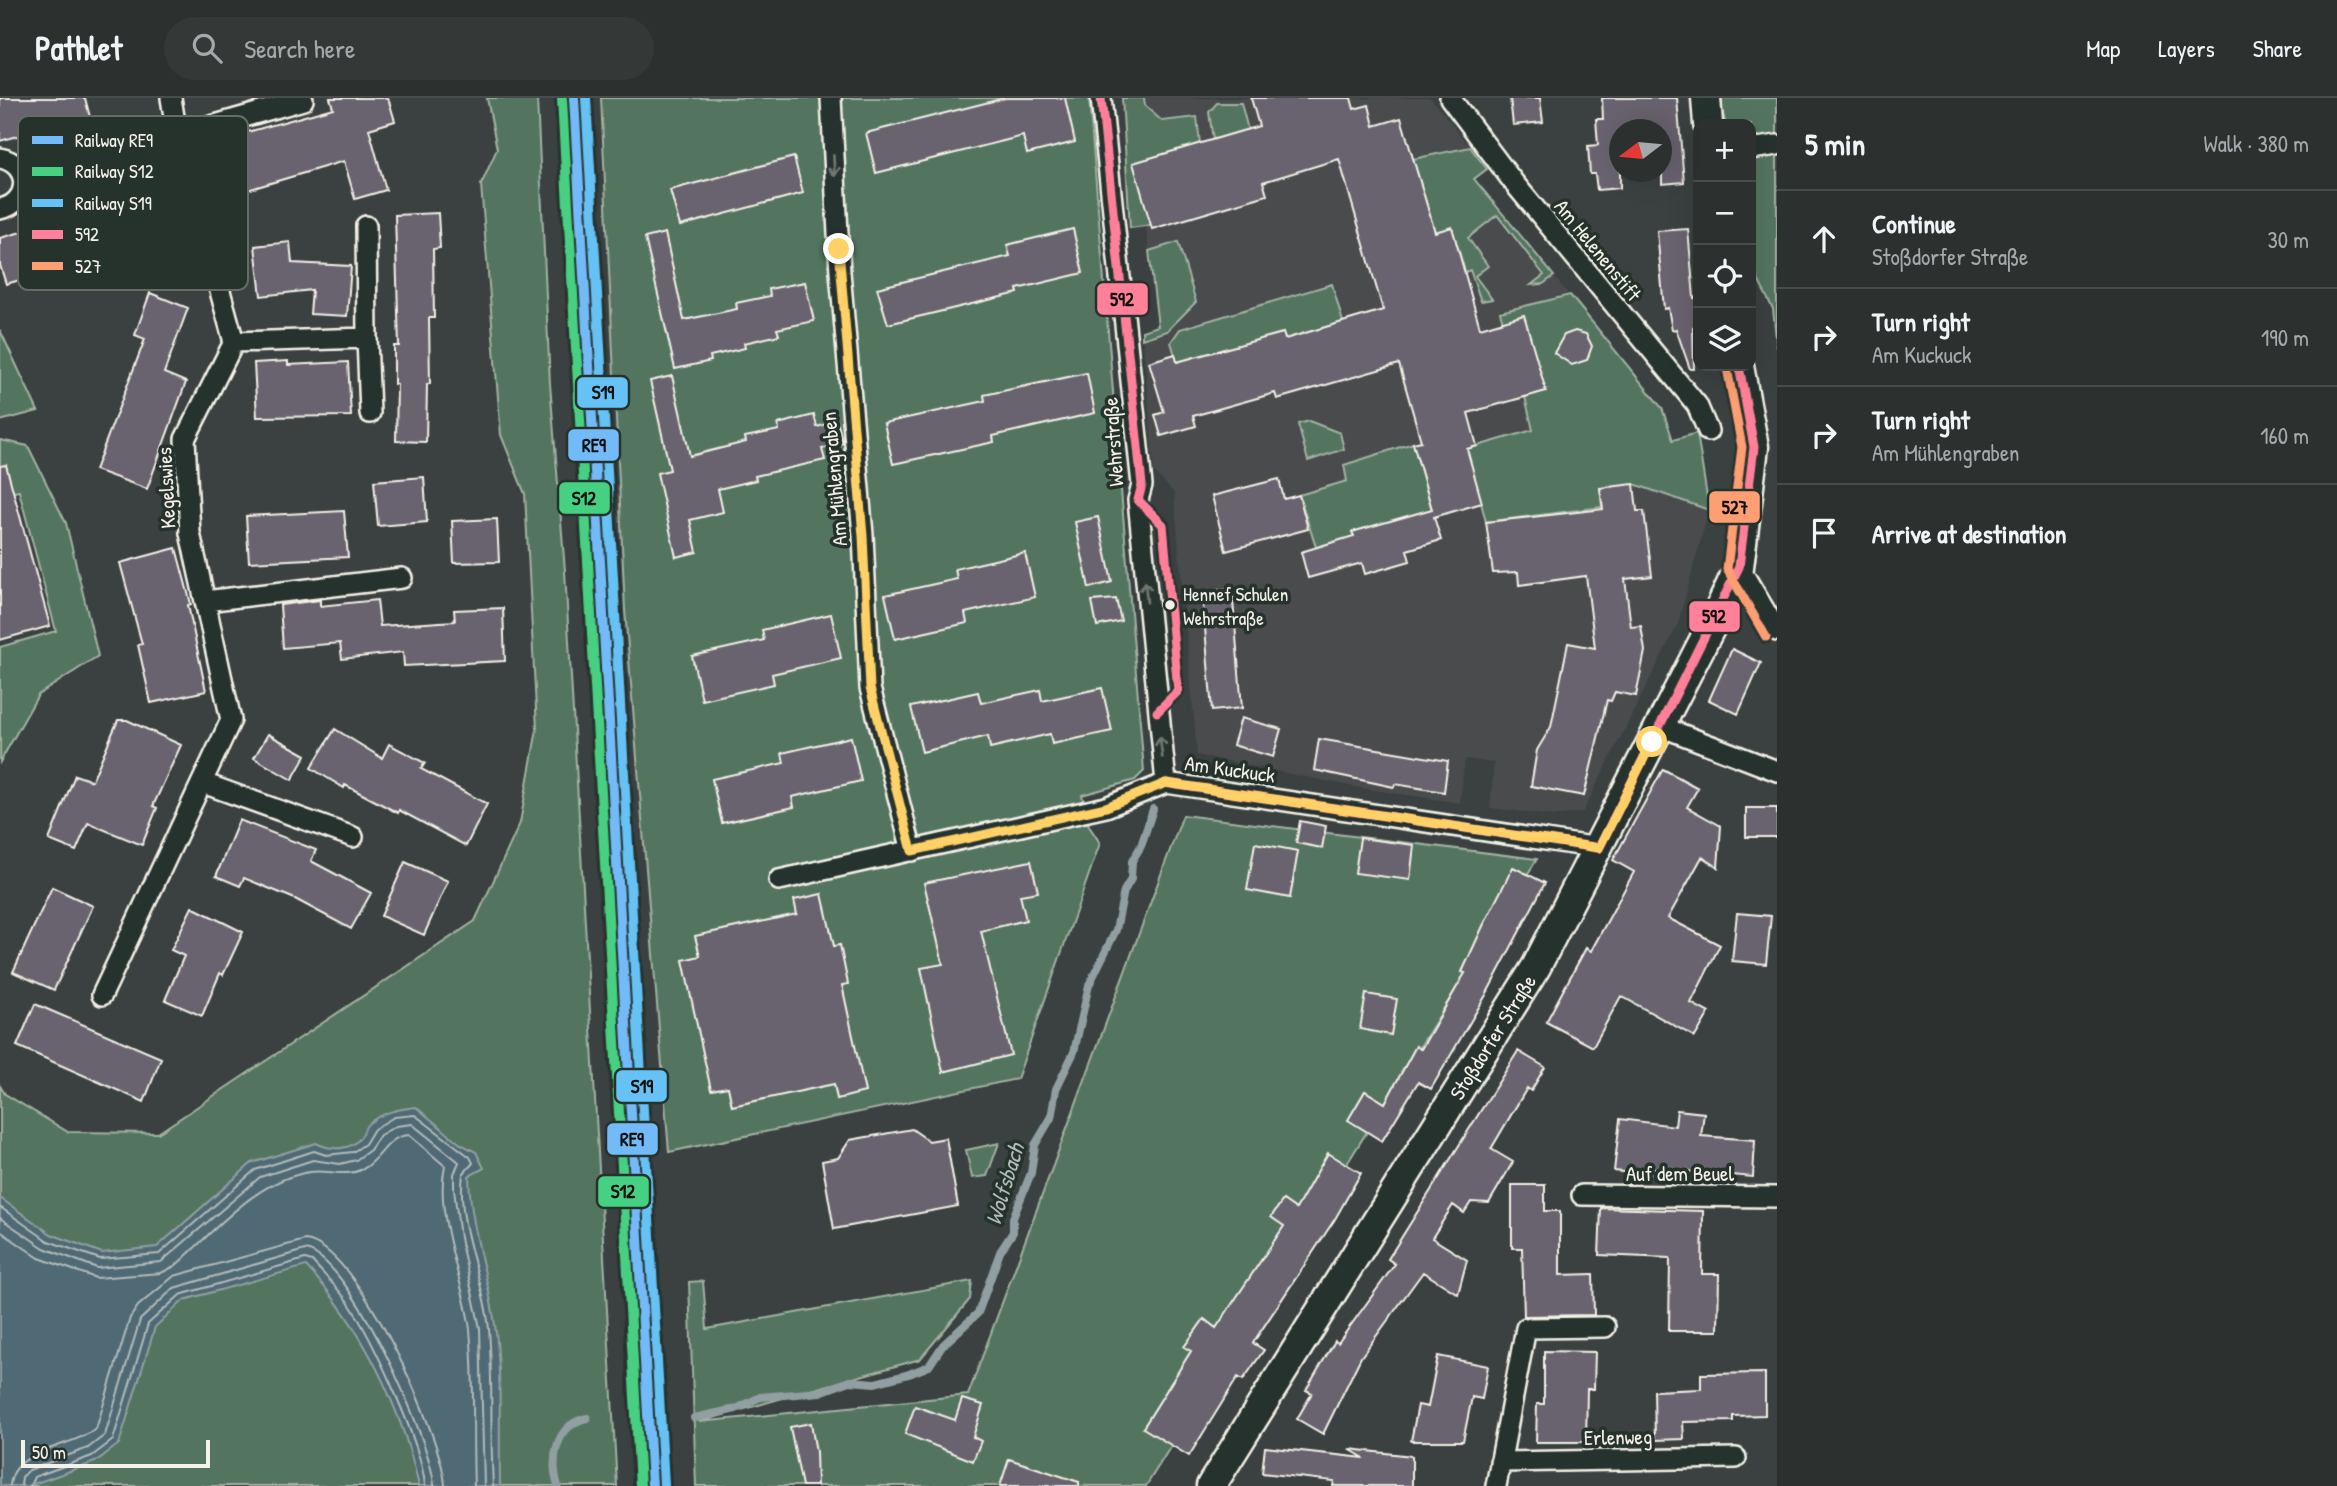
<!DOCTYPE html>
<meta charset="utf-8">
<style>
body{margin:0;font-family:"Patrick Hand",sans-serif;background:#343938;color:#f1f3f6}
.controls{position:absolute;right:21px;top:21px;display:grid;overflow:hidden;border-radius:14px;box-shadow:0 7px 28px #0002}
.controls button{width:63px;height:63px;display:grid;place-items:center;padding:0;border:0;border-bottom:2px solid #484c4c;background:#2c3130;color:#f1f3f6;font:35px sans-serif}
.compass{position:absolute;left:1609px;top:21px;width:63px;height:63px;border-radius:50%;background:#2c3130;box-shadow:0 7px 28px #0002;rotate:254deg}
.scale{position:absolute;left:21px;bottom:18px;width:189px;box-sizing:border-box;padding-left:7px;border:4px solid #f4f1e8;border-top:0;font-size:19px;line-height:24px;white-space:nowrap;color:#f4f1e8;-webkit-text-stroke:5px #26332d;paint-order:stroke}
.stop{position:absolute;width:21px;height:21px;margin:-16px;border:5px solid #ffd166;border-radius:50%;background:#fff}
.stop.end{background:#ffd166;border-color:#fff;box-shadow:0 2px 7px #0008}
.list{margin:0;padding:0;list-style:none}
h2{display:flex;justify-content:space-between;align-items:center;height:91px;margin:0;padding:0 28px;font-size:30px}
h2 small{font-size:23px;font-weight:400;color:#a6a9ab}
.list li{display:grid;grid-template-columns:46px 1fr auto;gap:21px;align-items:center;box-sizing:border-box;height:98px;padding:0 28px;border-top:2px solid #484c4c}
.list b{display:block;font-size:26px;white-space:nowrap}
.list p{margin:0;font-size:23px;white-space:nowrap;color:#a6a9ab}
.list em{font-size:23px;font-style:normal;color:#a6a9ab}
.icon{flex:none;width:38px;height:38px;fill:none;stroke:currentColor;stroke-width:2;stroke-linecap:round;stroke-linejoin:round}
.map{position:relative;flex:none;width:1777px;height:1388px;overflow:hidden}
header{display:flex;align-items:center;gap:42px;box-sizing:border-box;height:98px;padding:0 35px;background:#2c3130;border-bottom:2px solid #484c4c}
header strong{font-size:33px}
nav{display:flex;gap:38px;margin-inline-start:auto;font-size:24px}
.search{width:490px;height:63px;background:#343938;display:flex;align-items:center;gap:18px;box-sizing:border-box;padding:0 24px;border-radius:38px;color:#a6a9ab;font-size:26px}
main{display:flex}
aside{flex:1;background:#2c3130}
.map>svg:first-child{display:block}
</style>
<header>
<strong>Pathlet</strong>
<div class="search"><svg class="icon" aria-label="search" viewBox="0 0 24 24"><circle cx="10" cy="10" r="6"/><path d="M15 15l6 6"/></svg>Search here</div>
<nav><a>Map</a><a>Layers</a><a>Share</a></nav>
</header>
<main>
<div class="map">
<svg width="1777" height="1388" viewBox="0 0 1777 1388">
<rect width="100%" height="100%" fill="#3a4140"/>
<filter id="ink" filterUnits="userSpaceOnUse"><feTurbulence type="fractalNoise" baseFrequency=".0143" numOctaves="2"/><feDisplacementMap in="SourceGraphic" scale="14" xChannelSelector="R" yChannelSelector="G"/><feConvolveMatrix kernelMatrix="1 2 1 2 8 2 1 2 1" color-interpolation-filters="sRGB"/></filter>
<g filter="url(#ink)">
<path fill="#484b4e" d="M1122 0H1431L1487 71 1474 81 1662 310 1673 342 1697 335 1709 412 1678 526 1583 714 1555 718 1490 710 1494 665 1465 661 1460 705 1360 690 1197 657 1174 395 1154 374 1142 233 1158 228 1146 130H1130Z"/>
<path fill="#52745e" stroke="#a3b2a3" stroke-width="2" d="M487 0H537L550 286 565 473 617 1388H0V988L5 996 68 1034 158 1035 475 823 520 725 537 631 525 396 501 337 481 87 497 51Z
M601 0H1089L1144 673 1135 682 1082 697 1089 728 1100 745 1017 981 669 1054 625 512Z
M1122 0H1144L1145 8 1162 23 1197 19 1200 46 1151 127 1130 130Z
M1718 0H1777V250L1773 211 1751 168V26H1726Z
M1217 5H1241L1248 32 1213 42 1209 14Z
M1470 49 1487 71 1474 81 1554 178 1543 186 1531 187 1544 177 1497 117 1468 140 1488 168 1475 178 1492 201 1481 203 1470 172 1465 174 1452 130 1435 134 1413 61Z
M1178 144 1196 204 1167 233 1142 241V233L1158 228 1149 153Z
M1332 186 1343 224 1285 241 1282 235 1177 264 1171 244 1180 231Z
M1570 197 1662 310 1673 342 1697 335 1709 412 1634 386 1600 390 1602 409 1486 424 1467 351 1533 332 1525 299 1545 293 1524 218 1503 224 1500 214Z
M0 232 38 313 0 323Z
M1309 323 1340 335 1344 351 1308 363 1298 326Z
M0 342 28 348 66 425 98 558 38 597 0 664V549L56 533 19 393 0 397Z
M1413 345 1433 416 1353 434 1354 438 1316 449 1299 397 1347 383 1344 367Z
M1183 717 1537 761 1146 1388H696L689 1184 703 1183 707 1231 972 1183 970 1201 920 1261 699 1324 968 1297Z
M999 1045 987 1078 972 1080 966 1052Z"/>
<path fill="#506974" stroke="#929fa2" stroke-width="2" d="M416 1009 459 1045 476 1054 484 1070 469 1078C470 1129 488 1177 495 1227 502 1274 499 1338 500 1388H419C401 1309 362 1227 306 1168L184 1202 155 1229 119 1346 95 1364 28 1388H0V1100L51 1136 102 1155 157 1149 252 1065 316 1045C330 1052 350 1054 361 1039 364 1034 365 1028 369 1025 383 1014 399 1011 416 1009Z"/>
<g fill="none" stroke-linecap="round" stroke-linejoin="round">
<path stroke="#b2bbba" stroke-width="2" d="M0 1109 48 1143 100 1161 159 1156 255 1072 314 1053 326 1057 353 1054 365 1046 374 1031 394 1019 415 1017 470 1059 473 1065 463 1076C456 1127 484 1180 489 1231 493 1283 490 1336 493 1388
M0 1120 44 1150 97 1170 161 1164 260 1079 313 1062 340 1066 356 1062 370 1052 380 1037 396 1028 412 1026 459 1064 454 1076V1091L460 1140 480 1230 484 1388
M0 1133 39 1160 96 1180 161 1175 175 1168C215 1133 255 1082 310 1074 328 1071 344 1080 363 1071 382 1061 386 1038 409 1037L445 1068C434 1116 464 1183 470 1232 475 1283 472 1337 474 1388
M10 1388C12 1350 72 1350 96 1331L130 1220 138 1208 174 1178 305 1142C357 1146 443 1340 445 1388
M21 1388 22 1379 29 1372 88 1350 105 1337 140 1222 174 1190 305 1152C350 1158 432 1345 434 1388
M30 1388 34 1379 92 1358 113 1342 148 1226 180 1197 305 1161 312 1163C324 1177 338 1190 348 1204 372 1240 422 1346 425 1388"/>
<path stroke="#929fa2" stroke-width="8" d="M694 1320 736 1311 760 1299 820 1294 850 1283 875 1285 909 1276 929 1268 943 1247 978 1215 1000 1154 1013 1134V1120L1031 1075 1035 1047 1051 1020 1056 991 1074 954 1089 887 1116 832 1124 793 1131 781 1132 763 1141 748 1153 711
M558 1388C550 1362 555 1327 587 1320"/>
</g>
<path fill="#67636e" stroke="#f4f1e8" stroke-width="2" d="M0 0H85L92 27 68 33 66 24 0 43Z
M330 0H388L395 23 369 31 386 92 355 101 344 63 234 96 219 42 333 10Z
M1005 0H1065L1075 44 1027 56 1023 38 876 75 866 35Z
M1251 0H1351L1354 11 1369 7 1374 28 1401 20 1435 134 1452 129 1480 230 1524 217 1546 293 1468 315 1477 348 1467 351 1482 405 1434 419 1441 442 1407 452 1410 463 1365 476 1362 465 1308 480 1301 454 1354 438 1352 434 1432 411 1413 345 1421 343 1399 266 1277 301 1275 295 1193 318 1196 328 1161 338 1155 317 1164 314 1149 264 1175 256 1177 264 1283 235 1285 241 1383 212 1339 61 1263 84 1267 97 1152 131 1133 65 1259 28Z
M1510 0H1540L1543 24 1513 27Z
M1602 0H1677L1684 84 1662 86V32H1620V90L1597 92 1595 76H1590L1588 48 1598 47 1596 21H1603Z
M794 59 803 95 680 128 670 92Z
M90 77 106 135 63 148 69 168 6 186 0 167V140L78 118 68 83Z
M438 115 440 150 433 151 434 220H429L430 286H427L426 344 396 343 397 286H394V248H399L395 117Z
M1073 131 1083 175 1017 191 1018 195 888 226 877 190 1010 158 1007 147Z
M1688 131 1694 200H1697L1698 210V228L1693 229 1694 271H1690L1676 231 1672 232 1668 210 1664 211 1657 133Z
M665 135 684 222 737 211 736 205 770 198 769 191 805 184 814 223 777 231 779 237 744 245 745 250 710 258 711 263 675 271 645 140Z
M290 144 292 165 351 168 347 218 310 216 312 192 261 198 255 148Z
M150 195 188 210 164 275 186 284 147 391 95 372 145 241 135 237Z
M1575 233 1586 236 1592 248 1587 262 1572 267 1554 255 1564 237Z
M288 263V267L348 264 351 318 257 319 254 265Z
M1087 275 1095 315 993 338 994 344 893 366 884 325 985 303 984 297Z
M672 278 690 358 746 344 745 339 779 332 778 326 814 317 817 329 837 323 843 345 822 351 825 362 755 378 756 382 718 391 723 414 690 422 697 454 676 459 657 375 670 372 650 283Z
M6 367 50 528 0 542V368Z
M424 379 427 424 378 428 374 383Z
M1279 381 1284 401 1299 397 1308 431 1226 453 1212 398Z
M1634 386 1637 413H1644L1652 478 1625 481 1631 529 1641 528 1645 553 1636 598 1615 594 1611 603 1607 602 1584 698 1531 688 1537 652 1551 629 1568 545 1595 550 1586 478 1519 487 1518 474 1493 475 1486 424 1603 411 1600 390Z
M344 413 348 459 249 464 246 418Z
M1098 419 1112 484 1089 490 1075 424Z
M497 421 499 464 454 465 452 423Z
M176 450 191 506 188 507 206 593 151 605 138 547 142 546 120 465Z
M1025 455 1035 499 965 515 967 525 895 541 885 497 957 481 955 471Z
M1232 491 1242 610 1212 613 1202 494Z
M1116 501 1121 523 1097 528 1092 503Z
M320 502V508L377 502 380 528 455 523 454 512 503 510 505 563 404 568 403 554 342 561 340 545 283 550 280 507Z
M831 516 841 560 772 576 774 586 702 602 692 558 764 542 762 532Z
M1732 551 1761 565 1738 616 1709 602Z
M1102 590 1112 633 1052 646 1050 636 990 650 988 638 922 654 911 609 978 594 981 605 1040 592 1042 603Z
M1241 620 1281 631 1273 659 1233 647Z
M118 622H127L181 647 153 708 157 710 142 747 88 725 76 753 49 742 75 677 92 683Z
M335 631 382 660 389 646 425 665 421 671 487 706 466 748 399 712 398 715 345 687 344 690 311 670Z
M268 636 306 657 292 682 254 660Z
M851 639 861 683 792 699 794 709 722 725 712 681 784 665 782 655Z
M1319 641 1448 663 1444 694 1395 686 1394 689 1314 672Z
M1663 671 1698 690 1687 709 1721 728 1718 769 1702 759 1668 820 1720 847 1691 905 1709 915 1695 939 1621 898 1593 949 1546 924 1586 850 1591 853 1634 774 1613 762Z
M1746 710H1777V739H1746Z
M239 722 316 752 311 763 371 795 351 831 295 801 244 780 240 788 216 778Z
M1300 723 1326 728 1322 750 1296 745Z
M1360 740 1414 747 1410 782 1355 775Z
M1255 745 1298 753 1290 800 1247 792Z
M1031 763 1038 794 1020 797 1026 822 981 833 1011 957 943 974 921 870 943 866 924 785Z
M405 764 448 783 424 837 381 818Z
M1513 769 1545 785 1486 897 1431 991 1418 984 1382 1043 1348 1022 1365 993 1385 1005 1416 948 1421 951 1465 875 1462 874 1483 828Z
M52 789 93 808 54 892 13 874Z
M822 796 834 848 840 847 848 886 842 887 865 994 837 1001 834 986 732 1008 728 989 711 992 683 862 700 858 695 838 797 816 794 802Z
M192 809 243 834 223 877 220 875 202 918 165 902 184 858 171 852Z
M1737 815 1771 818 1766 866 1732 863Z
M1366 896 1397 901 1391 937 1360 931Z
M35 906 161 960 144 1004 17 948Z
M1518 953 1545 969 1531 993 1527 990 1491 1051 1513 1064 1489 1105 1471 1104 1464 1115 1453 1107 1432 1140 1467 1162 1458 1196 1423 1174 1361 1259 1323 1336 1297 1321 1312 1295 1306 1292 1335 1243 1338 1245 1395 1166 1388 1161Z
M1677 1012 1704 1015 1701 1038 1755 1042 1753 1079 1651 1070 1650 1077 1614 1073 1620 1021 1675 1028Z
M912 1031 929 1043 946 1040 958 1108 834 1131 822 1063 838 1060 850 1042Z
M1328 1055 1361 1075 1335 1121 1253 1245 1264 1252 1243 1282 1238 1279 1189 1358 1143 1330 1191 1253 1184 1249 1204 1221 1216 1230 1284 1128 1271 1119 1283 1102 1296 1111Z
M1512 1087H1545V1113H1560V1177L1593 1176 1594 1217 1524 1218 1522 1150H1512Z
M1601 1110 1703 1113 1702 1176H1719L1718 1233H1669L1670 1160 1599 1157Z
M1544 1253 1595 1254 1594 1291H1587L1586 1344H1536L1537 1306H1544Z
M1438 1258 1488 1268 1482 1301 1472 1299 1463 1343H1411L1418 1307 1428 1309Z
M1765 1275V1317L1733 1318V1323L1683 1324 1684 1341 1655 1342 1654 1293 1701 1291V1276Z
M962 1301 983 1307 973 1339 981 1343 973 1363 905 1336 915 1308 955 1322Z
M811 1325 816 1354 817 1388H802L790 1329Z
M1265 1349 1364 1360 1349 1351 1412 1358V1388H1333L1334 1383 1262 1375Z
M1009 1361 1079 1384V1388H1000Z"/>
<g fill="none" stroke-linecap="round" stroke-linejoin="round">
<defs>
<path id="street" d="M831 0 840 174 863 437 870 590 912 753
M1101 0 1142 387 1138 402 1166 685
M1450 0 1514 85 1697 307 1708 333
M1751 51 1777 47
M0 60C32 66 31 105 0 111
M25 81 303 2
M366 128 367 240
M234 244 367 240 370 315
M1739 469 1777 533
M205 503 402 480
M1660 628 1777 673
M203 685 353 739
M779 782 1106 709 1166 685 1599 750
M102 897 231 622 190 435 185 341 234 244 177 37 171 0
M1582 1097 1777 1099
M1500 1364 1736 1360
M1496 1388 1526 1230 1605 1229"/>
<g id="secondary">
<path d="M1706 0 1708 26"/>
<path id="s1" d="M1211 1388 1536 869 1717 517 1739 469 1754 349 1739 268"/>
</g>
</defs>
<use href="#street" stroke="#f4f1e8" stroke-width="24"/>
<use href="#secondary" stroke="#f4f1e8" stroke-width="33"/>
<use href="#street" stroke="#26332d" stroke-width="19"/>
<use href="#secondary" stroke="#26332d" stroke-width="28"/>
<defs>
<path id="bus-1" d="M1101 0 1142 387 1138 402
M1138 402 1163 427 1178 593 1157 614
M1166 685 1599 750
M1599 750 1739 469 1754 349 1739 268"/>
<path id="bus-2" d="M1727 270 1742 349 1727 471 1766 539"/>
</defs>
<use href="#bus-1" stroke="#26332d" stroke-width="14"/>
<use href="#bus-2" stroke="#26332d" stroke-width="14"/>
<use href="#bus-1" stroke="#ff8098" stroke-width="9"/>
<use href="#bus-2" stroke="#fd9f72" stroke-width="9"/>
<defs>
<path id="rail-1" d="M574 0 652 1388"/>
<path id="rail-2" d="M562 1 640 1388"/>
<path id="rail-3" d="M586 0 664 1387"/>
</defs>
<use href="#rail-1" stroke="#26332d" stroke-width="16"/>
<use href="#rail-2" stroke="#26332d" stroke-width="16"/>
<use href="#rail-3" stroke="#26332d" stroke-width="16"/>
<use href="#rail-1" stroke="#73baf8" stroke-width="10"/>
<use href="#rail-2" stroke="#46d081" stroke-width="10"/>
<use href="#rail-3" stroke="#66c1f4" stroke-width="10"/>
</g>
<defs><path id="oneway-shaft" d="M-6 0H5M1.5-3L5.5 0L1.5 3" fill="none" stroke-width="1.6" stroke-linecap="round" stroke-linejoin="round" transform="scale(1.75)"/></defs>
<g stroke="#6e766e">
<use href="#oneway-shaft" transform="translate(834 68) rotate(87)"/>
<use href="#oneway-shaft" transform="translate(1146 494) rotate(-95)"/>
<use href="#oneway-shaft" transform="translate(1161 649) rotate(-97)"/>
</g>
</g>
<g fill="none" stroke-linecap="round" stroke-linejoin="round" filter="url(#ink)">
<path stroke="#ffd166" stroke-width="9" d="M839 151 863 438 870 590 912 753 1106 709 1166 685 1599 750 1652 644"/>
</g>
<circle fill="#f4f1e8" stroke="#26332d" stroke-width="2.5" cx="1170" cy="507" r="6"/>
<g text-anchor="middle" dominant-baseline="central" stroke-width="7" stroke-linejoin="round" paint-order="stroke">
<g font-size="19" fill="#f4f1e8" stroke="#26332d" text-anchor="start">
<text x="1183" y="496">Hennef Schulen<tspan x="1183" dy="24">Wehrstraße</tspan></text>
</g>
<g font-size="21" fill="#f4f1e8" stroke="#26332d">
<text transform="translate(1598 152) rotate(51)">Am Helenenstift</text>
<text transform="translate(1113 344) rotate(-94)">Wehrstraße</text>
<text transform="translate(834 381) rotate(-95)">Am Mühlengraben</text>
<text transform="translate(166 390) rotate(-93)">Kegelswies</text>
<text transform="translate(1230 671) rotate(8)">Am Kuckuck</text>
<text stroke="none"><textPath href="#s1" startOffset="530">Stoßdorfer Straße</textPath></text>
<text x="1680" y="1075">Auf dem Beuel</text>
<text transform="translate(1618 1339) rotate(-1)">Erlenweg</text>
</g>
<g font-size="23" font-style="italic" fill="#b2bbba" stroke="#26332d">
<text transform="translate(1004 1086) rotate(-73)">Wolfsbach</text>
</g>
</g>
<rect x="18" y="18" width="230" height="174" rx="10" fill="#26332d" stroke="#646c65" stroke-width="2"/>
<rect x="32" y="38" width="31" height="8" fill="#73baf8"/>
<rect x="32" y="69" width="31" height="9" fill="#46d081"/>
<rect x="32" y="101" width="31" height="8" fill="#66c1f4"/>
<rect x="32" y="132" width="31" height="9" fill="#ff8098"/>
<rect x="32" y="164" width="31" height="8" fill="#fd9f72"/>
<g font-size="19" fill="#f4f1e8">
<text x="75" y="49">Railway RE9</text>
<text x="75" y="80">Railway S12</text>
<text x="75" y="112">Railway S19</text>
<text x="75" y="143">592</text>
<text x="75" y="175">527</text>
</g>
<g stroke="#26332d" stroke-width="2.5">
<rect x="1096" y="184" width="53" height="34" rx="7" fill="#ff8098"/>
<rect x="576" y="278" width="53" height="33" rx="7" fill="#66c1f4"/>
<rect x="567" y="330" width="53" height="34" rx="7" fill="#73baf8"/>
<rect x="558" y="383" width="53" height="34" rx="7" fill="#46d081"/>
<rect x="1708" y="392" width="53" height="34" rx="7" fill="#fd9f72"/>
<rect x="1688" y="502" width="53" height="33" rx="7" fill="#ff8098"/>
<rect x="615" y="971" width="53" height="34" rx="7" fill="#66c1f4"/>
<rect x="606" y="1024" width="53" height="34" rx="7" fill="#73baf8"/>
<rect x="597" y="1077" width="53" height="33" rx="7" fill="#46d081"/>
</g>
<g font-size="19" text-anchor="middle" font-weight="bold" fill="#111">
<text x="1122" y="208">592</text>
<text x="603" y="301">S19</text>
<text x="594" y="354">RE9</text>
<text x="584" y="407">S12</text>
<text x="1735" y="416">527</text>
<text x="1714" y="525">592</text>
<text x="642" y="995">S19</text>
<text x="632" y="1048">RE9</text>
<text x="623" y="1100">S12</text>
</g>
</svg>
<div class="controls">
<button>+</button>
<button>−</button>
<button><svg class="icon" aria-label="locate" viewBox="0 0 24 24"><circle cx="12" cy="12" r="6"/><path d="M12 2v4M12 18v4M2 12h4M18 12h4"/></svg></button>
<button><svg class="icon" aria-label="layers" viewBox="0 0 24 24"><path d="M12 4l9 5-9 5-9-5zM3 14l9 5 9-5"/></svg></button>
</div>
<svg class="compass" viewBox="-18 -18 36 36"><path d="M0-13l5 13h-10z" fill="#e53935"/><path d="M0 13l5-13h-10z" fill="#a6a9ab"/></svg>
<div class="scale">50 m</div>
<div class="stop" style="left:1652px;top:644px"></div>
<div class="stop end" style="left:839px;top:151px"></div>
</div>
<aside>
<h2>5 min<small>Walk · 380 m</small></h2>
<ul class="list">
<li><svg class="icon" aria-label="ahead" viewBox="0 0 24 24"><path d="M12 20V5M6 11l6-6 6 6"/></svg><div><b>Continue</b><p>Stoßdorfer Straße</p></div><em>30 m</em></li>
<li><svg class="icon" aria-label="right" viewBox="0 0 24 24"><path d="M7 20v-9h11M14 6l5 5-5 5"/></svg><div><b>Turn right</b><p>Am Kuckuck</p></div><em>190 m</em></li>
<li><svg class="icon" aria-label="right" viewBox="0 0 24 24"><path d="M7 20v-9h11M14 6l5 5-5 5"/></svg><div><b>Turn right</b><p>Am Mühlengraben</p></div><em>160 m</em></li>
<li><svg class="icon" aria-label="arrive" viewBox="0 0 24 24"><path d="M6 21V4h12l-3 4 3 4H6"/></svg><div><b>Arrive at destination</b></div></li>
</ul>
</aside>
</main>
